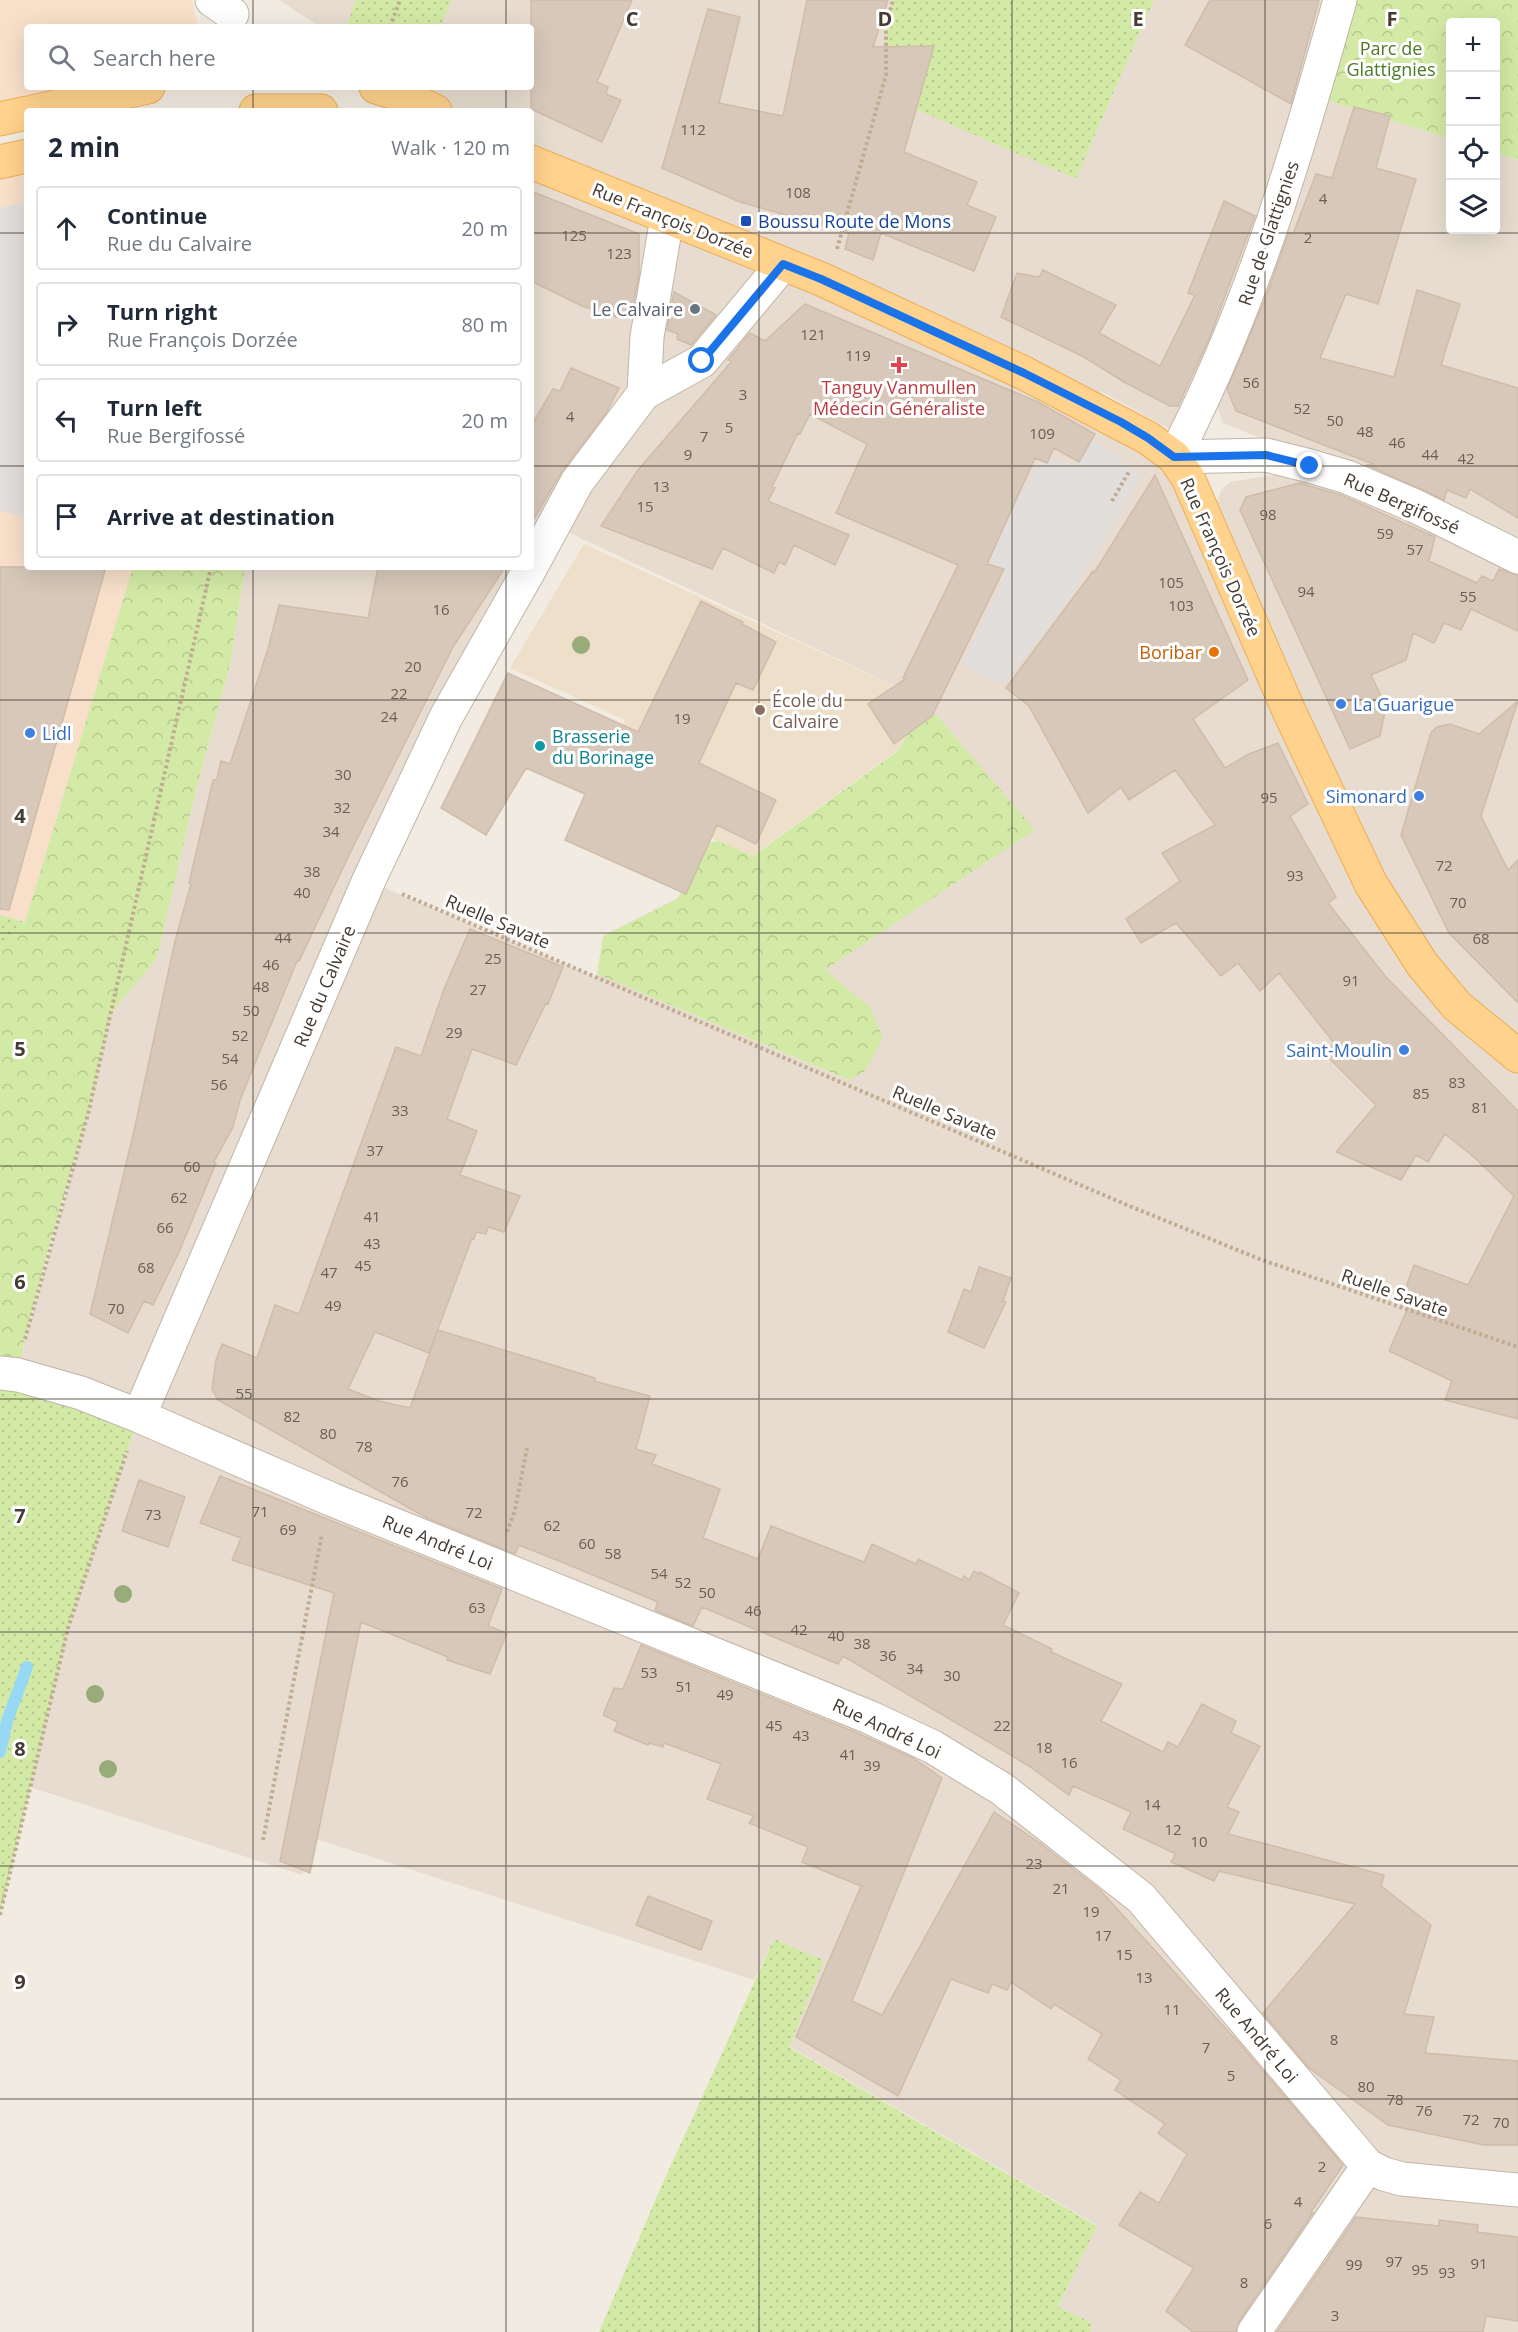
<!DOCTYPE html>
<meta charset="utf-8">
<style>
body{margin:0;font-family:"Open Sans",sans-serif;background:#f6f6f7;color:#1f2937}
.controls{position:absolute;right:18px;top:18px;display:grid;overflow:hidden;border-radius:6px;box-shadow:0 6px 24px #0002}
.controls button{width:54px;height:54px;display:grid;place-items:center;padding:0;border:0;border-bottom:2px solid #e0e1e3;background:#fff;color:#1f2937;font:30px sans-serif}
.stop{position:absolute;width:18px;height:18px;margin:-14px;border:4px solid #1a73e8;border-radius:50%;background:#fff}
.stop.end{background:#1a73e8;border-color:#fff;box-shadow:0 2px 6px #0008}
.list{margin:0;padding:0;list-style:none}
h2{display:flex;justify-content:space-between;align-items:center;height:78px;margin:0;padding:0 24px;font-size:26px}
h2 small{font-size:20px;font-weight:400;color:#747a83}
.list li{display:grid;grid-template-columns:39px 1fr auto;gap:18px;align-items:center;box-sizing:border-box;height:84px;margin:0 12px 12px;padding:0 12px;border:2px solid #e0e1e3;border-radius:6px}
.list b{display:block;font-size:22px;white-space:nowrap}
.list p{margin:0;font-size:20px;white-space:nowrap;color:#747a83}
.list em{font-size:20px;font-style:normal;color:#747a83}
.icon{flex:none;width:33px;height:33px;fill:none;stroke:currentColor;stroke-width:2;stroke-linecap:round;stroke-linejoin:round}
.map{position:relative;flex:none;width:1518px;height:2332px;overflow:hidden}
.search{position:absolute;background:#fff;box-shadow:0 6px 24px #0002;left:24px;top:24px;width:510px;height:66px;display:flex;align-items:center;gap:15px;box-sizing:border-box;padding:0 21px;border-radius:6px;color:#747a83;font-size:22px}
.panel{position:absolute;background:#fff;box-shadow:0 6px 24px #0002;left:24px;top:108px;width:510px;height:462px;border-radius:6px}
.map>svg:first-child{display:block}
</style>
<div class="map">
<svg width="1518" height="2332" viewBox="0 0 1518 2332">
<defs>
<pattern id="grass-dots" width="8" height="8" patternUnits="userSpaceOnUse" patternTransform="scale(1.5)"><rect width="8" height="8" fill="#d3eaa6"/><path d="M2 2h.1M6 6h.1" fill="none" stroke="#b6ca8f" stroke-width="1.8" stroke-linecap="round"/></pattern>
<pattern id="forest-crowns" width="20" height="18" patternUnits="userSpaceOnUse" patternTransform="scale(1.5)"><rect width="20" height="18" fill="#d3eaa6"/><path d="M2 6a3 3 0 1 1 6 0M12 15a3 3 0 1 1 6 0" fill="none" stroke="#b6ca8f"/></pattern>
</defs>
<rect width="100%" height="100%" fill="#f2ebe1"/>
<path fill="#e7dccf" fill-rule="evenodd" d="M279 0H356L346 27H320Z
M451 0H893L886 25 1076 179 1154 0H1340L1313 96 1450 139V230H1496V153L1518 160V2332H1090L1092 2323 1058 2308 1097 2225 789 2046 824 1960 774 1939 754 1980 310 1837 302 1875 30 1787 68 1628 139 1416 18 1375 25 1339 88 1114 111 1012 157 958 196 790 231 661 245 567H531L369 881 595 977 597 974 848 1080 871 1008 824 970 1034 830 923 699 578 537 555 524 531 567V111H435L418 87H531V27H441ZM1102 392 1184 437 1215 400 1223 423 1311 458 1286 473 1230 482 1221 490 1216 504 1093 408Z"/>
<path fill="#f7dfc9" d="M0 0H192L198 27H27V87H148L0 118Z
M27 163V567H133L25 922 0 915V165Z"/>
<path fill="#eddfc9" d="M584 544 923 699 899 749 752 856 594 786 625 720 510 668Z"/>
<path fill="url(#grass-dots)" d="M356 0H451L441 27H346Z
M893 0H1154L1076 179 881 94 886 75V25Z
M0 915 25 922 0 954Z
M0 1373 139 1416 68 1628 0 1915Z
M774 1939 824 1960 789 2047 1097 2226 1058 2307 1092 2323 1090 2332H599L657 2196Z"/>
<path fill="url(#forest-crowns)" d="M1340 0H1518V160L1496 153V22H1450V139L1313 96Z
M133 567H245L231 661 196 790 157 958 111 1013 88 1114 48 1250 25 1339 18 1375 0 1373V954L25 922Z
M923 699 1035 830 825 970 871 1008 883 1038 865 1071 849 1080 597 974 603 936 678 898 702 843 718 841 753 856 899 750Z"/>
<path fill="#e2dedb" d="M27 202V518L0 510V208Z
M1091 437 1142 476 1065 606 1003 684 961 665 1005 576 982 564 1042 456 1075 467Z"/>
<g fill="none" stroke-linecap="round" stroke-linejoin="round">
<path stroke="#97d9f5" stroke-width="12" d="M0 1752 7 1721 27 1667"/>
</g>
<path fill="#d7c8b9" stroke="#d0bca9" stroke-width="1.5" d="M531 0H632L597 82 608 87 606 94 621 100 602 142 531 109Z
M807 0H888L873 47 934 46 904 152 977 182 967 205 996 217 974 271 881 233 873 260 845 249 849 233 740 202 662 168 708 9 740 17 719 103 783 116Z
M1210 0H1319L1291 104 1185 45Z
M1354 107 1390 116 1376 168 1416 179 1378 304 1346 294 1320 358 1394 377 1417 290 1460 304 1441 365 1518 388V518L1470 489 1466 498 1447 490 1444 500 1367 465 1373 464 1236 411 1227 389 1266 297 1289 232 1293 234 1316 174 1332 178Z
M531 191 639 234V274L631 318 619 313 617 317 582 306 531 281Z
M1224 201 1255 216 1209 339 1178 406H1170L1124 382 1084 357 1001 317 1017 273 1039 277 1043 270 1116 305 1099 333 1160 366 1195 295 1188 293Z
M674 292 716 315 691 345 677 339 678 334 667 330Z
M805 304 1038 402 1095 434 1079 462 1054 448 1047 463 1035 458 987 564 1004 569 932 716 894 744 868 704 905 679 903 678 958 565 836 513 867 444 810 414 800 434 798 433 772 487 775 488 768 501 849 535 835 565 794 545 785 565 779 562 774 573 723 548 712 569 601 526 638 470 732 361 728 360 750 333 765 341Z
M571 368 619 388 606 413 562 471 531 524V426L553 389 560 391Z
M1155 475 1248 680 1193 719 1225 768 1249 754 1278 743 1308 804 1290 816 1336 897 1328 903 1385 976 1518 1111V1419L1445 1400 1452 1381 1389 1351 1410 1303 1401 1301 1414 1265 1468 1285 1514 1196 1475 1158 1445 1134 1428 1162 1416 1155 1401 1180 1336 1152 1376 1105 1324 1053 1334 1043 1279 973 1260 991 1238 963 1221 976 1176 923 1141 943 1126 919 1180 881 1162 853 1215 825 1175 770 1129 800 1121 787 1088 813 1029 706 1006 688 1093 571 1094 573Z
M1299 483 1341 495 1435 537 1429 561 1477 583 1482 576 1493 581 1499 569 1518 576V631L1471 609 1461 630 1444 623 1434 643 1413 633 1406 660 1371 675 1386 706 1380 736 1350 749 1240 510 1246 497Z
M0 567H106L9 910 0 909Z
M378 567H505L453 647 351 851 299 961H297L240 1100 233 1127 214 1162 216 1163 179 1252 153 1305 144 1301 128 1333 90 1314 134 1131 175 941 191 884 189 883 213 780 217 779 221 761 230 764 268 649 279 605 368 618Z
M701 601 743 622 742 624 776 642 753 690 736 683 699 763 776 800 756 844 717 825 686 894 565 840 585 794 526 768 486 835 441 808 508 673 638 732Z
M1518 701 1481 816 1508 870 1518 860V1003L1449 933 1401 835 1431 733 1437 727 1450 724 1479 734Z
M470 929 563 967 548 1004 546 1003 516 1065 472 1049 447 1119 477 1131 460 1175 520 1196 504 1232 488 1227 486 1234 476 1232 474 1239 472 1238 429 1353 375 1332 348 1389 379 1401 410 1408 438 1330 595 1378 594 1381 650 1396 636 1449 656 1455 652 1464 720 1489 703 1538 758 1559 771 1526 864 1562 872 1544 916 1564 918 1559 962 1580 964 1576 969 1580 974 1571 979 1574 980 1572 1019 1593 1003 1625 1052 1649 1051 1652 1122 1684 1101 1721 1163 1752 1168 1742 1178 1747 1202 1704 1236 1721 1231 1733 1260 1746 1227 1807 1239 1812 1228 1834 1384 1875 1381 1886 1431 1925 1404 2014 1434 2017 1425 2053 1518 2061V2145H1484L1388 2125 1309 2068 1263 2013 1355 1904 1219 1871 1214 1881 1171 1862 1176 1854 1123 1829 1131 1812 1073 1786 1069 1795 1029 1766 843 1656 838 1664 702 1607 693 1626 655 1610 658 1602 564 1563 519 1545 515 1554 427 1518 218 1400 212 1389 216 1360 222 1344 257 1358 275 1305 299 1314 396 1047 421 1056 444 989Z
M979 1267 1011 1278 1003 1301 1006 1302 984 1348 948 1332 964 1289 971 1292Z
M220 1476 502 1589 488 1626 507 1633 490 1674 447 1660 448 1657 361 1622 310 1873 280 1861 334 1593 232 1560 241 1538 200 1523Z
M139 1480 185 1497 168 1547 122 1531Z
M641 1645 855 1732 913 1758 942 1778 852 2001 882 2015 994 1812 1040 1843 1100 1890 1239 2043 1343 2165 1311 2212 1313 2213 1239 2321 1236 2332H1193L1166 2311 1194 2268 1119 2225 1140 2192 1159 2203 1187 2154 1158 2133 1165 2124 1115 2090 1121 2080 1088 2059 1102 2034 1054 2004 1051 2009 1011 1982 1007 1990 992 1984 988 1993 951 1979 898 2096 796 2037 861 1886 802 1862 808 1847 749 1823 754 1816 707 1799 721 1764 664 1743 663 1747 649 1743 648 1745 614 1731 618 1722 603 1715 614 1688 623 1689Z
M648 1896 712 1921 701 1950 636 1925Z
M1356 2217 1439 2226V2220L1478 2225 1477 2232 1518 2237V2321L1486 2316 1483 2332H1277Z"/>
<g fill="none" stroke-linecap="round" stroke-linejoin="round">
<defs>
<path id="street" d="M212 0 232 14
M1340 0C1296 157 1250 312 1174 457L1266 455 1310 466 1347 477 1415 506 1518 557
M644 393 647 337 667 218
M531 567 577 482 644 393 702 361 783 264
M0 1373 18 1375 81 1393 139 1416 333 1500 869 1717 933 1747 1002 1789 1141 1898 1368 2166 1384 2174 1402 2179 1518 2190
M139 1416 369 880 446 717 531 567
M1254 2332 1368 2166"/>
<path id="primary" d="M376 87 399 94 435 111
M36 111 148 87
M256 111H321
M0 119 27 113
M0 162 27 156
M531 162 821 279 1024 373 1148 438 1174 457 1188 478 1289 711 1371 884 1422 964 1457 1006 1518 1056"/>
</defs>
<use href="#street" stroke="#c1b5a6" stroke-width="35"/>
<use href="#primary" stroke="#ecae55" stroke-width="35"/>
<path stroke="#c1ac93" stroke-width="4" stroke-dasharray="3 3" stroke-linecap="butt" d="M390 27 400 0
M837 249 886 75V25L893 0
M1112 501 1130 470
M402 894 1127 1205 1262 1260 1518 1347
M25 1339 88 1114 211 567
M507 1532 515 1510 527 1448
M263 1840 322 1534
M0 1915 68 1628 127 1451"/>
<use href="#street" stroke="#fff" stroke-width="33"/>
<use href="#primary" stroke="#ffd28d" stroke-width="33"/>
</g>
<g fill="#97ac78">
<circle cx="581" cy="645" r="9"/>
<circle cx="123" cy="1594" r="9"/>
<circle cx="95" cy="1694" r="9"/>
<circle cx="108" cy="1769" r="9"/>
</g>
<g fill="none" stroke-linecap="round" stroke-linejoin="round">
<path stroke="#1a73e8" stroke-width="8" d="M702 361 783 264 821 279 1024 373 1121 422 1148 438 1174 457 1266 455 1310 466"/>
</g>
<path fill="none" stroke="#443b32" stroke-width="1.5" stroke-opacity="0.55" d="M253 0V27M506 0V27M759 0V2332M1012 0V2332M1265 0V2332M253 87V111M506 87V111M0 233H27M531 233H1518M0 466H27M531 466H1518M253 567V2332M506 567V2332M0 700H1518M0 933H1518M0 1166H1518M0 1399H1518M0 1632H1518M0 1866H1518M0 2099H1518"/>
<rect fill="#1a4fb4" stroke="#fff" stroke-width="2" x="740" y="215" width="12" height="12" rx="3"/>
<circle fill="#6b7280" stroke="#fff" stroke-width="2" cx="695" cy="309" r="6"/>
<path fill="#e0444e" stroke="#fff" stroke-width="2" d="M896 356h6v6h6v6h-6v6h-6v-6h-6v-6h6z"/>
<circle fill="#e8710a" stroke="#fff" stroke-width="2" cx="1214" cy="652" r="6"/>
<g fill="#3f7fe0" stroke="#fff" stroke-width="2">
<circle cx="1341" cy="704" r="6"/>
<circle cx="30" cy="733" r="6"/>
<circle cx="1419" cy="796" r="6"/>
<circle cx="1404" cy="1050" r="6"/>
</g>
<circle fill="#8d6e63" stroke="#fff" stroke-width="2" cx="760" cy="710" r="6"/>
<circle fill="#0f9aa8" stroke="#fff" stroke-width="2" cx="540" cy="746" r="6"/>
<g text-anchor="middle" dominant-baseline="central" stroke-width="6" stroke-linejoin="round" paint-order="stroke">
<g font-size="15" fill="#695e54">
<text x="693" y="129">112</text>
<text x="798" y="192">108</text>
<text x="1323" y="198">4</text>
<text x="574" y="235">125</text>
<text x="1308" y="237">2</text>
<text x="619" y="253">123</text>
<text x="813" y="334">121</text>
<text x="858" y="355">119</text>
<text x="1251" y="382">56</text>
<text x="743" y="394">3</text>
<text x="1302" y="408">52</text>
<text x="570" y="416">4</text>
<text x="1335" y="420">50</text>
<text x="729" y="427">5</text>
<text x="1365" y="431">48</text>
<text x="1042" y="433">109</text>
<text x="704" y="436">7</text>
<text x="1397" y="442">46</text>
<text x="688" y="454">9</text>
<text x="1430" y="454">44</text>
<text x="1466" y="458">42</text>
<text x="661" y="486">13</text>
<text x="645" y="506">15</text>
<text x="1268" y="514">98</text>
<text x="1385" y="533">59</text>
<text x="1415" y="549">57</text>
<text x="1171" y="582">105</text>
<text x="1306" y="591">94</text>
<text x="1468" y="596">55</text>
<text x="1181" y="605">103</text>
<text x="441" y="609">16</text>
<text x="413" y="666">20</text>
<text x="399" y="693">22</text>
<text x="389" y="716">24</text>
<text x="682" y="718">19</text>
<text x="343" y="774">30</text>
<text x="1269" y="797">95</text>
<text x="342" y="807">32</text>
<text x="331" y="831">34</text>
<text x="1444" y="865">72</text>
<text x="312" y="871">38</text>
<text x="1295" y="875">93</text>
<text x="302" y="892">40</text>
<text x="1458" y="902">70</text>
<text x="283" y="937">44</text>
<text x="1481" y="938">68</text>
<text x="493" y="958">25</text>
<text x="271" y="964">46</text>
<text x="1351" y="980">91</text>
<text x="261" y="986">48</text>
<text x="478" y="989">27</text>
<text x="251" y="1010">50</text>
<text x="454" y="1032">29</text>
<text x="240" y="1035">52</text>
<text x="230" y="1058">54</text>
<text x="1457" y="1082">83</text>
<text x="219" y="1084">56</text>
<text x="1421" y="1093">85</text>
<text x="1480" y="1107">81</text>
<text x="400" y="1110">33</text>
<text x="375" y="1150">37</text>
<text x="192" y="1166">60</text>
<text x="179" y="1197">62</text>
<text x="372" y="1216">41</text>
<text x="165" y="1227">66</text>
<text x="372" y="1243">43</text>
<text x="363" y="1265">45</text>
<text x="146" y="1267">68</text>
<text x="329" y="1272">47</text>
<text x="333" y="1305">49</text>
<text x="116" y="1308">70</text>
<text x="244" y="1393">55</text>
<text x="292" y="1416">82</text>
<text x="328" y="1433">80</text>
<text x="364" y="1446">78</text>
<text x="400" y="1481">76</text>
<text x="260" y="1511">71</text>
<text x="474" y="1512">72</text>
<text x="153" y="1514">73</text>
<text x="552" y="1525">62</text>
<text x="288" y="1529">69</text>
<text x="587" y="1543">60</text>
<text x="613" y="1553">58</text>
<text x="659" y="1573">54</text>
<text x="683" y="1582">52</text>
<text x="707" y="1592">50</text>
<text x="477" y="1607">63</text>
<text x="753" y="1610">46</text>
<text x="799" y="1629">42</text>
<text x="836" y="1635">40</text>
<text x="862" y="1643">38</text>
<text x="888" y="1655">36</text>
<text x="915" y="1668">34</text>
<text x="649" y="1672">53</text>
<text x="952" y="1675">30</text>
<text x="684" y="1686">51</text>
<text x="725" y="1694">49</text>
<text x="774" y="1725">45</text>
<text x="1002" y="1725">22</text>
<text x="801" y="1735">43</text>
<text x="1044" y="1747">18</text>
<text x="848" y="1754">41</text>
<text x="1069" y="1762">16</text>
<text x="872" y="1765">39</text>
<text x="1152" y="1804">14</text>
<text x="1173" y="1829">12</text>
<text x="1199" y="1841">10</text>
<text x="1034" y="1863">23</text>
<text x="1061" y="1888">21</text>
<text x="1091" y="1911">19</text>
<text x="1103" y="1935">17</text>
<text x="1124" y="1954">15</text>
<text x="1144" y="1977">13</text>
<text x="1172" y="2009">11</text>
<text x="1334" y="2039">8</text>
<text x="1206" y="2047">7</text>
<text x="1231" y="2075">5</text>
<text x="1366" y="2086">80</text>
<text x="1395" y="2099">78</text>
<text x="1424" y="2110">76</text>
<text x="1471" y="2119">72</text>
<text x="1501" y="2122">70</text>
<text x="1322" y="2166">2</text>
<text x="1298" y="2201">4</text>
<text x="1268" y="2223">6</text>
<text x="1394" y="2261">97</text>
<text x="1479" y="2263">91</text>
<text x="1354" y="2264">99</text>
<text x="1420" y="2269">95</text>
<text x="1447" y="2272">93</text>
<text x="1244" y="2282">8</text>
<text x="1335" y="2315">3</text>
</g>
<g font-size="18" fill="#4c7922" stroke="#fff">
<text x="1391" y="48">Parc de<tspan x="1391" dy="21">Glattignies</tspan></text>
</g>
<g font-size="18" fill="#443b32" stroke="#fff">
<text transform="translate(673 220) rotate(22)">Rue François Dorzée</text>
<text transform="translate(1268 233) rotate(-71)">Rue de Glattignies</text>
<text transform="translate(1402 503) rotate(24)">Rue Bergifossé</text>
<text transform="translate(1221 557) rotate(66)">Rue François Dorzée</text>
<text transform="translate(498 921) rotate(23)">Ruelle Savate</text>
<text transform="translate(324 986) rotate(-67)">Rue du Calvaire</text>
<text transform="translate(945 1112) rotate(23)">Ruelle Savate</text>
<text transform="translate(1395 1292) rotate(19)">Ruelle Savate</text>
<text transform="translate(438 1542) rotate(22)">Rue André Loi</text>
<text transform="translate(887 1728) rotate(25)">Rue André Loi</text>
<text transform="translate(1257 2035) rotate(50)">Rue André Loi</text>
</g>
<g font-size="18" fill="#164399" stroke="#fff" text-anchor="start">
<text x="758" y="221">Boussu Route de Mons</text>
</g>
<g font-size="18" fill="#5b616d" stroke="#fff" text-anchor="end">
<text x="683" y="309">Le Calvaire</text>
</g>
<g font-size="18" fill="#be3a42" stroke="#fff">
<text x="899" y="387">Tanguy Vanmullen<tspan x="899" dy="21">Médecin Généraliste</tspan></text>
</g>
<g font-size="18" fill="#c56008" stroke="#fff" text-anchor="end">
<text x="1202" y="652">Boribar</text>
</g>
<g font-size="18" fill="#785e54" stroke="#fff" text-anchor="start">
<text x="772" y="700">École du<tspan x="772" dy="21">Calvaire</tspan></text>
</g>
<g font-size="18" fill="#366cbe" stroke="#fff" text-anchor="start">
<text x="1353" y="704">La Guarigue</text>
<text x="42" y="733">Lidl</text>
<text x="1407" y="796" text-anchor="end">Simonard</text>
<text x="1392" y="1050" text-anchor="end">Saint-Moulin</text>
</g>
<g font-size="18" fill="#0d838f" stroke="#fff" text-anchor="start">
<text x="552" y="736">Brasserie<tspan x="552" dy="21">du Borinage</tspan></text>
</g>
</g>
<g font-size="20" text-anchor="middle" font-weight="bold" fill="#443b32" stroke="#fff" stroke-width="6" stroke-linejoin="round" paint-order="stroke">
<text x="632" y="26">C</text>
<text x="885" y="26">D</text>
<text x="1138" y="26">E</text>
<text x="1392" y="26">F</text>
<text x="20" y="823">4</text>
<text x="20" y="1056">5</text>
<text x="20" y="1289">6</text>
<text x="20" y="1523">7</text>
<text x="20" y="1756">8</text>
<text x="20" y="1989">9</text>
</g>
</svg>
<div class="controls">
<button>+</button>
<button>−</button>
<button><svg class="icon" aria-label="locate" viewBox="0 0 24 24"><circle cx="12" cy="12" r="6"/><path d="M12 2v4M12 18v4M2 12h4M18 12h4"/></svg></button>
<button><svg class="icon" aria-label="layers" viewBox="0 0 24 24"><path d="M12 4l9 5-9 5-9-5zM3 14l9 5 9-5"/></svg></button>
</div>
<div class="stop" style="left:702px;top:361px"></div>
<div class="stop end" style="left:1310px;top:466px"></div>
<div class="search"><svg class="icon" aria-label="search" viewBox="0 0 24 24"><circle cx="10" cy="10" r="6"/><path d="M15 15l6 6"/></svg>Search here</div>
<section class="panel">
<h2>2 min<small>Walk · 120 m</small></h2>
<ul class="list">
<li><svg class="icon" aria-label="ahead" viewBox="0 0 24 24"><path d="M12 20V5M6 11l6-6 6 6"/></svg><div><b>Continue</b><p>Rue du Calvaire</p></div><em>20 m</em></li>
<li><svg class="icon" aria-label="right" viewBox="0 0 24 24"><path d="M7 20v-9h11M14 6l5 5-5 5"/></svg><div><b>Turn right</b><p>Rue François Dorzée</p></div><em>80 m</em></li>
<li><svg class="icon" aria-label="left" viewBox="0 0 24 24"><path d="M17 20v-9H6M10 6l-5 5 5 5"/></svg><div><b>Turn left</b><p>Rue Bergifossé</p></div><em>20 m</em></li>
<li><svg class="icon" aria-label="arrive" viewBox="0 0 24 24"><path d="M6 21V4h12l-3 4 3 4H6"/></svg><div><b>Arrive at destination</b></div></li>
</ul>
</section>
</div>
